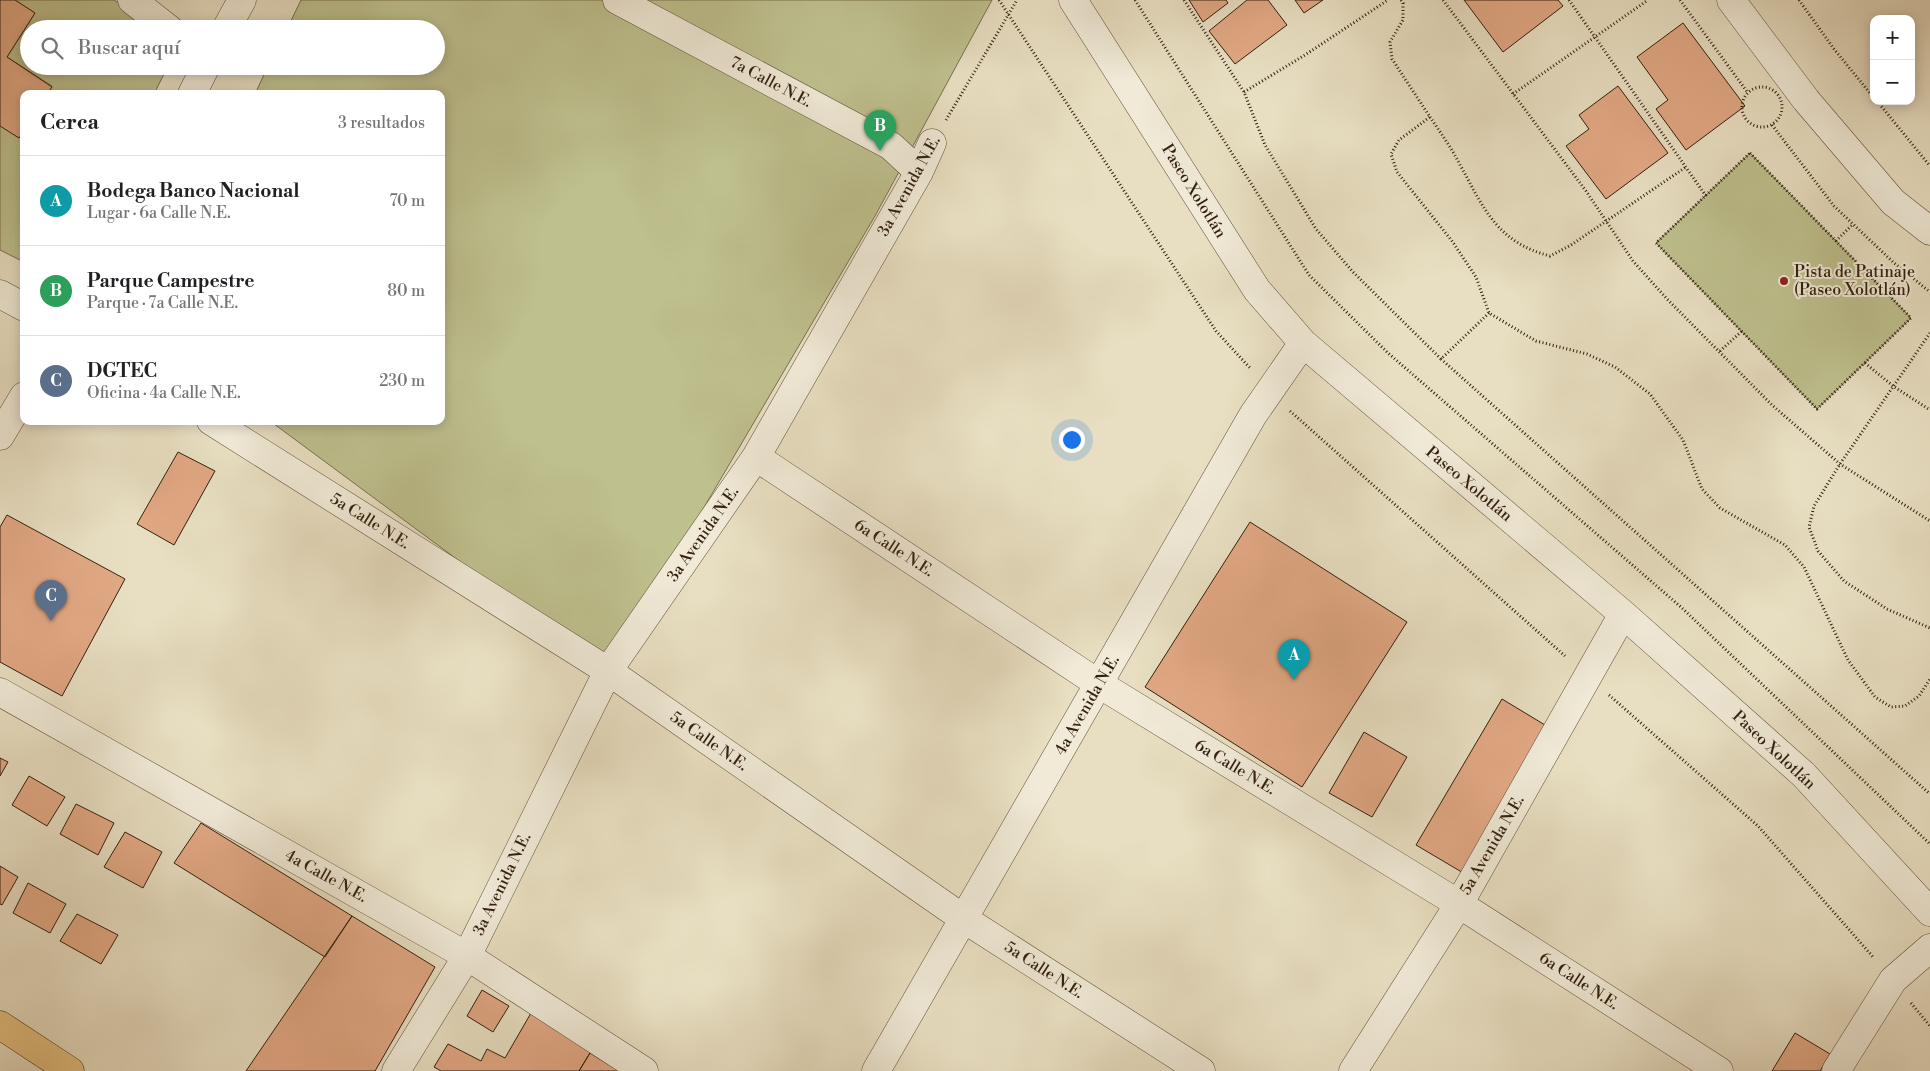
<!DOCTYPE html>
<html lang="es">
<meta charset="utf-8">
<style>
body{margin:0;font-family:"Libre Bodoni",serif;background:#f6f6f6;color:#202124}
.controls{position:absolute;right:15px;top:15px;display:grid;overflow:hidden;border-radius:10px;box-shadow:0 2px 12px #0003}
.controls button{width:45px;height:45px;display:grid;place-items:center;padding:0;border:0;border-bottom:1px solid #e0e0e0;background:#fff;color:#202124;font:25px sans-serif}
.you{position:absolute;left:1071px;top:439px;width:18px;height:18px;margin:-12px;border:4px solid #fff;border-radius:50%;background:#1a73e8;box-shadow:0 0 0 8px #1a73e833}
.badge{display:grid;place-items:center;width:32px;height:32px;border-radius:50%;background:#8f2418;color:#fff;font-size:16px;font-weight:700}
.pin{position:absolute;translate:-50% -41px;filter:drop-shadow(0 1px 2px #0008)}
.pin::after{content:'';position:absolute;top:26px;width:18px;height:15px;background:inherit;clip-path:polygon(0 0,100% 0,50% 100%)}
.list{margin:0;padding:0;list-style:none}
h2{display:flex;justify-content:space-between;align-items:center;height:65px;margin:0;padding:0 20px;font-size:21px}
h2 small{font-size:16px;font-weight:400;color:#757577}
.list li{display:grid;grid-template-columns:32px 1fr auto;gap:15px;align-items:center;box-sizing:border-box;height:90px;padding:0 20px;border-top:1px solid #e0e0e0}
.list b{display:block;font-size:19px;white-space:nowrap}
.list p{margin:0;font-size:16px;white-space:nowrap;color:#757577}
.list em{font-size:16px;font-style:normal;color:#757577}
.icon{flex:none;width:28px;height:28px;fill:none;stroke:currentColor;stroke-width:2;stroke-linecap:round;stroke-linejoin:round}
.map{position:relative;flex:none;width:1930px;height:1071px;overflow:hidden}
.search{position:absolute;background:#fff;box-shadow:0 2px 12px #0003;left:20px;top:20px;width:425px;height:55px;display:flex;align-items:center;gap:12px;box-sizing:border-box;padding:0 18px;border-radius:28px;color:#757577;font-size:19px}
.panel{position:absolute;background:#fff;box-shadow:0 2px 12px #0003;left:20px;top:90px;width:425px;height:335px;border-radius:10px}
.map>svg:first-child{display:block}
</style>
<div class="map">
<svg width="1930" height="1071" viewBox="0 0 1930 1071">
<rect width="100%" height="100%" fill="#e8dfc2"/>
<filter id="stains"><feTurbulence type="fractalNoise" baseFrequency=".004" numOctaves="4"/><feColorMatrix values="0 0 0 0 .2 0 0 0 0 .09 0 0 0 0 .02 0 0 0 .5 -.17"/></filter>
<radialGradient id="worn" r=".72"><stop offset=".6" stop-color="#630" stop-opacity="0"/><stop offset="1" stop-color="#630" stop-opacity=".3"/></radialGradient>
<path fill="#bec08e" stroke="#78704e" d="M15 0H114L160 29H29V66H168L154 94H47L52 86 7 57 35 13Z
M301 0H992L875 216 608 671 270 421H441V94H255L268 66H436V29H287Z
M0 126 24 131V262L0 250Z
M1750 153 1911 318 1817 409 1656 243Z"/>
<path fill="#e1a884" stroke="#321f0e" d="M0 0H15L35 13 7 57 52 87 47 94H24V131L19 138 0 126Z
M1189 0H1226L1228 3 1203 22Z
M1247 0H1268L1287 25 1235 64 1209 31Z
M1295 0H1323L1304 13Z
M1464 0H1558L1563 6 1503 52Z
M1683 23 1745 106 1686 150 1656 109 1668 100 1637 57Z
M1618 86 1668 153 1606 199 1566 146 1589 129 1579 115Z
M178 452 215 471 174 545 137 524Z
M7 515 125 579 62 696 0 662V527Z
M1250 522 1407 622 1302 787 1145 687Z
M1502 699 1550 728 1465 874 1416 845Z
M1364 732 1407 757 1372 817 1329 793Z
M0 758 8 762 0 776Z
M29 776 65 797 47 826 12 805Z
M76 804 114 823 98 855 60 834Z
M201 823 352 916 325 957 174 863Z
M125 832 162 852 143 888 104 867Z
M0 866 18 877 2 905 0 904Z
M28 883 66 904 50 933 13 913Z
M77 914 118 935 101 964 60 941Z
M352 916 435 967 375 1071H246Z
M482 990 509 1006 493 1032 467 1016Z
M531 1013 597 1054 590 1053 579 1071H441L434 1067 448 1044 481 1061 487 1049 505 1058Z
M1795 1033 1830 1054 1820 1071H1772Z
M590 1053 619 1071H579Z"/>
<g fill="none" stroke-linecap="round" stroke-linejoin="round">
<defs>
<path id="minor" d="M132 0 169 29
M617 0 891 146 919 172
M1073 0 1257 290 1303 343 1623 614 1804 775 1930 912
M1731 0 1806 100 1893 202 1930 231
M226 29 242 0
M192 94 206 66
M0 294 24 307
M211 421 608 671 964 919 1201 1071
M0 436 24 396
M756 457 1099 684 1459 904 1719 1071
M0 692 467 956 644 1071
M396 1071 467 956 608 671 756 457 919 172 932 143
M876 1071 1253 415 1303 343
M1353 1071 1459 904 1623 614
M1836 1071 1893 980 1930 948"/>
<path id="highway" d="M0 1025 70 1071"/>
</defs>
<use href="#minor" stroke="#604f3b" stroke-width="29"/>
<use href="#highway" stroke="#321f0e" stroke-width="29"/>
<path stroke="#321f0e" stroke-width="3" stroke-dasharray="1 2.5" stroke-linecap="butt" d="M999 0 1216 331 1250 368
M1135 0 1309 275 1388 353 1682 608 1930 844
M1184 0 1244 92 1265 145 1316 229 1353 272 1441 359
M1401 0 1403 3V20L1390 42 1392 59 1430 117 1399 140 1391 154 1397 172 1452 241 1476 277 1489 313 1536 341 1587 354 1615 367 1650 394 1683 440 1702 489 1720 508 1785 545 1804 567 1848 660 1875 697 1891 707 1905 706 1919 696 1930 679
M1443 0 1586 191 1633 261 1667 299 1772 405 1840 464 1930 521
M1569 0 1706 196
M1680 0 1748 93
M1799 0 1834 49 1874 98
M1742 107a20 20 0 1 1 40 0a20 20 0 1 1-40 0Z
M1244 92 1305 55 1388 0
M1513 94 1648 0
M1877 101 1930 166
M1430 117C1440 132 1451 147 1459 163 1484 208 1496 242 1550 256L1571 245 1686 167
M946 120 1017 0
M1772 125 1834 206 1893 262 1930 292
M1750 153 1911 318 1817 409 1656 243Z
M1836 241 1853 224
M1489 313 1441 359 1930 794
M1930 333 1840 464 1814 506 1809 527 1818 551 1844 581 1887 609 1930 628
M1720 351 1742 331
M1865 363 1893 386 1930 410
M1290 411 1565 656
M1609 695 1758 826 1874 958
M1911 1003 1930 1026"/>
<use href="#minor" stroke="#f0ead7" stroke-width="28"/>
<use href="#highway" stroke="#e4c081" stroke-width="28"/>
</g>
<circle fill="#8f2418" stroke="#f0ead7" stroke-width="2" cx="1784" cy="281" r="5"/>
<g text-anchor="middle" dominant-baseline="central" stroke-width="4" stroke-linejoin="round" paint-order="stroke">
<g font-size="16" fill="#321f0e" stroke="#f0ead7">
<text transform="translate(771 82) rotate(28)">7a Calle N.E.</text>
<text transform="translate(909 186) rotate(-61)">3a Avenida N.E.</text>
<text transform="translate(1194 191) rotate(58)">Paseo Xolotlán</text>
<text transform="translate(1469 484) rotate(40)">Paseo Xolotlán</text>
<text transform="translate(370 521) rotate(32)">5a Calle N.E.</text>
<text transform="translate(703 534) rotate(-55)">3a Avenida N.E.</text>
<text transform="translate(894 548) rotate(33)">6a Calle N.E.</text>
<text transform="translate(1087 705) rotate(-60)">4a Avenida N.E.</text>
<text transform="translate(709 741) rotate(35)">5a Calle N.E.</text>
<text transform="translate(1774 750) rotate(43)">Paseo Xolotlán</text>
<text transform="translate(1235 767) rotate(31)">6a Calle N.E.</text>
<text transform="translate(1492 845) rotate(-60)">5a Avenida N.E.</text>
<text transform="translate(326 876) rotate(29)">4a Calle N.E.</text>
<text transform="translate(502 884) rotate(-64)">3a Avenida N.E.</text>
<text transform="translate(1044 970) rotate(33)">5a Calle N.E.</text>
<text transform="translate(1579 981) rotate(33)">6a Calle N.E.</text>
</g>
<g font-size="16" fill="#321f0e" stroke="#f0ead7" text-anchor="start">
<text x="1794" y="272">Pista de Patinaje<tspan x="1794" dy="18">(Paseo Xolotlán)</tspan></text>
</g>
</g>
<rect width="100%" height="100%" filter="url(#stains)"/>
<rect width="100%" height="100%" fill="url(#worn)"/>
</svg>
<div class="controls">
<button>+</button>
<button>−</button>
</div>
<div class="you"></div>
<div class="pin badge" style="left:1294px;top:680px;background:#0f9aa8">A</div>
<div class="pin badge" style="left:880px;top:151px;background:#2e9e5b">B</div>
<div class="pin badge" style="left:51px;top:621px;background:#5c6f8a">C</div>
<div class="search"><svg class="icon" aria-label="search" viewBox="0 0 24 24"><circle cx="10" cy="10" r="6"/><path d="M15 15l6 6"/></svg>Buscar aquí</div>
<section class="panel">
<h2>Cerca<small>3 resultados</small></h2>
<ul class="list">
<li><span class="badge" style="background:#0f9aa8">A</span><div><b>Bodega Banco Nacional</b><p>Lugar · 6a Calle N.E.</p></div><em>70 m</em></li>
<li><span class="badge" style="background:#2e9e5b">B</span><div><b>Parque Campestre</b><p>Parque · 7a Calle N.E.</p></div><em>80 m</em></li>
<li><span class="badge" style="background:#5c6f8a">C</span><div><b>DGTEC</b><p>Oficina · 4a Calle N.E.</p></div><em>230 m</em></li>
</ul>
</section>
</div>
